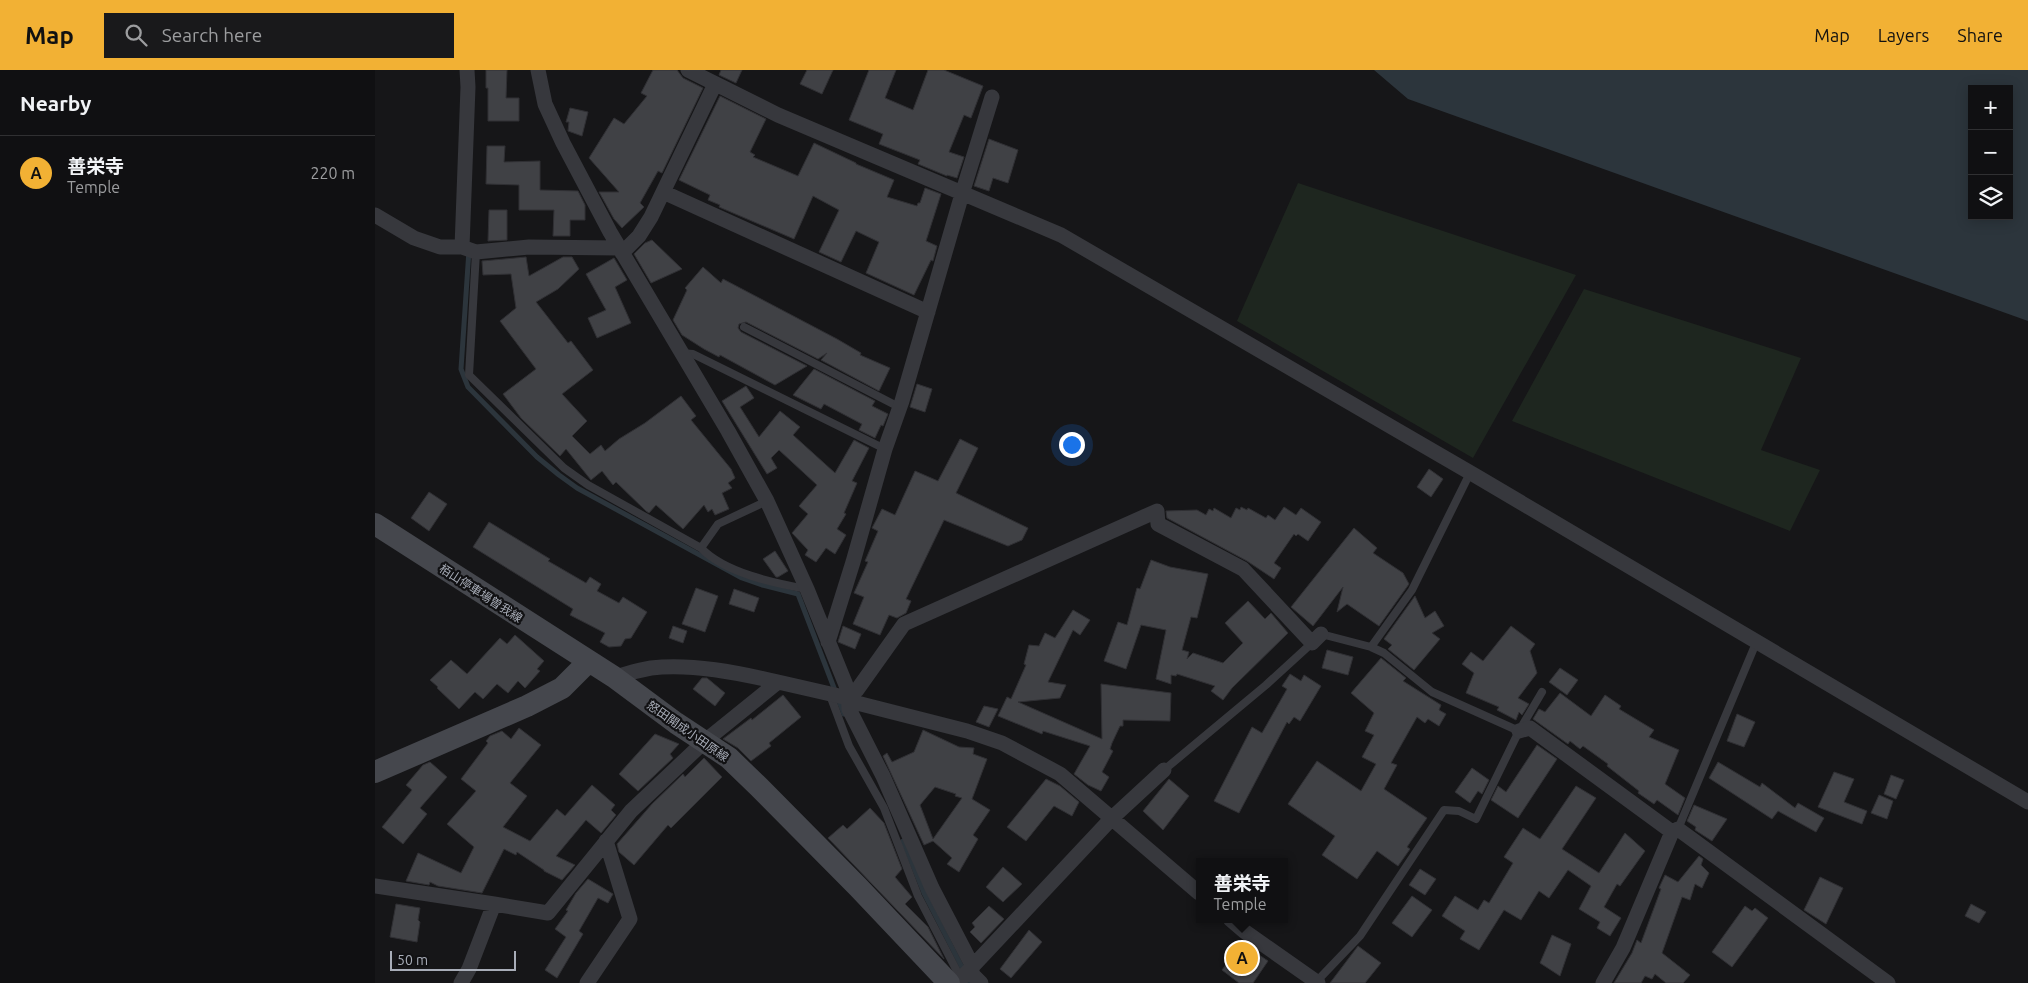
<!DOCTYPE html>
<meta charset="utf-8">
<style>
body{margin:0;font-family:Ubuntu,"Noto Sans JP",sans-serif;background:#19191b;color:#f1f3f6}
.controls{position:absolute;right:15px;top:15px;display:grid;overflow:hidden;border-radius:0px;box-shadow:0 2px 12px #0003}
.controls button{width:45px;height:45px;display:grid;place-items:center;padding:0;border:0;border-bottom:1px solid #303032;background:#101012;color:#f1f3f6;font:25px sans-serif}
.scale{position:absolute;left:15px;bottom:12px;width:126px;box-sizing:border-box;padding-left:5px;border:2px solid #a8adb8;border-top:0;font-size:14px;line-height:18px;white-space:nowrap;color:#a8adb8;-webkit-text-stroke:4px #111113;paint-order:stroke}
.you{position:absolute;left:696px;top:374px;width:18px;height:18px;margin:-12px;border:4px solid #fff;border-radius:50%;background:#1a73e8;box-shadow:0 0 0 8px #1a73e833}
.badge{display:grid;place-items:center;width:32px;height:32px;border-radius:50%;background:#f2b134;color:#111;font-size:16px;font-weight:700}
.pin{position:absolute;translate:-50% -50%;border:2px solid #fff;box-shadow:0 1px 5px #0006}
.popup{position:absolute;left:821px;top:788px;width:92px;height:65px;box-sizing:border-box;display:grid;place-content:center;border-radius:0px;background:#101012;filter:drop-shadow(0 1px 4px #0005);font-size:16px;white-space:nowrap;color:#9c9d9f}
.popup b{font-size:19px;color:#f1f3f6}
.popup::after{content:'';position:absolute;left:50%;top:100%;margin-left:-10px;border:10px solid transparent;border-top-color:#101012}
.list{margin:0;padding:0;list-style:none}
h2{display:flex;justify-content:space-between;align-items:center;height:65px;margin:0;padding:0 20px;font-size:21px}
h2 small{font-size:16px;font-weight:400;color:#9c9d9f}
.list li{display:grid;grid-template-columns:32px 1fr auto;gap:15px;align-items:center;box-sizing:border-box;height:75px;padding:0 20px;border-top:1px solid #303032}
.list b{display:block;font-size:19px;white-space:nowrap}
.list p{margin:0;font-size:16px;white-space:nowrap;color:#9c9d9f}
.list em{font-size:16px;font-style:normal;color:#9c9d9f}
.icon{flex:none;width:28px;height:28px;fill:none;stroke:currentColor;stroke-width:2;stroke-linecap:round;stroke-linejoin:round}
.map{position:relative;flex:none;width:1653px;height:913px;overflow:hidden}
header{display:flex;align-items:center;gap:30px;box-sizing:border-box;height:70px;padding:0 25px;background:#f2b134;color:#111}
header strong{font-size:24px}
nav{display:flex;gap:28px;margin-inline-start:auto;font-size:18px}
.search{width:350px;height:45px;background:#19191b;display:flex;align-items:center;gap:12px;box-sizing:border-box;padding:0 18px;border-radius:0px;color:#9c9d9f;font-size:19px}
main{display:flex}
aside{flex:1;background:#101012}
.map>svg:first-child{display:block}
</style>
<header>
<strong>Map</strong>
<div class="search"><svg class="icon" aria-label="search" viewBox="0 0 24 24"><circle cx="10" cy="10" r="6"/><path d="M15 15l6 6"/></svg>Search here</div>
<nav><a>Map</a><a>Layers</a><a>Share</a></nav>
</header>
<main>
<aside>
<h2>Nearby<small></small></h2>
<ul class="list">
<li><span class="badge">A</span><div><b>善栄寺</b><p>Temple</p></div><em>220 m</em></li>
</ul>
</aside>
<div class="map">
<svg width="1653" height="913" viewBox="0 0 1653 913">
<rect width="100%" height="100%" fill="#161618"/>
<path fill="#1e261f" d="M923 113 1201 205 1098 388 862 251Z
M1209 219 1426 288 1386 380 1445 400 1415 461 1137 351Z"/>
<path fill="#2c353c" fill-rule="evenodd" d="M999 0H1653V251L1033 29ZM1597 19H1634V146H1597Z"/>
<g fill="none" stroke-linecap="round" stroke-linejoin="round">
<path stroke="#2c353c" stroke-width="5" d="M94 180 86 299 93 317 162 387 184 405 202 418 367 508 387 515 423 524 469 644
M528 771 549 823 595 913"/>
</g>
<path fill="#404145" stroke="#303034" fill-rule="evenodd" d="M111 0H132L131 28H144V51H113V18H111Z
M278 0H302L308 8 328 18 287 103 283 101 265 133 269 137 247 158 239 149 224 122H244L214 88 239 48 249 54 272 26 266 23Z
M346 0H367L361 13 344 5Z
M432 0H458L447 24 425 14Z
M494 0H521L510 28 538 40 553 0H569L608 16 596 48 589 45 574 82 589 87 582 108 572 105V106L543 94 545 90 504 74 508 64 474 50Z
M345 26 391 49 375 82 380 85 378 87 423 106 439 73 481 93V94L519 110 512 127 542 136 543 133H545L550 118 566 124 551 171 562 176 558 191 556 190 539 225 491 203 504 172 481 161 466 192 444 182 464 140 438 126 419 169 344 137 345 135 333 130 335 125 304 110Z
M195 38 213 42 207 66 193 61 194 52H191Z
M614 69 643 80 633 113 618 108 614 121 599 116Z
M112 76H130L129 92 165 91V120L203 121 210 135V150H195V166H178L179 140H144V115L111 114Z
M114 140H132V170L113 171Z
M277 170 307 199 276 213 259 184 270 173Z
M151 187 154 206 188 187H197L204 199 183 219 161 232 193 273 196 271 218 300 187 324 212 351 197 366 215 384 226 375 230 381 244 369 270 353 306 326 321 346 316 350 356 399 360 408 353 413 357 418 347 423 354 439 340 445 337 439 333 442 329 435 308 459 281 435 274 443 271 441 241 412 238 415 227 401 216 410 191 379 185 386 146 348 128 324 161 299 125 251 141 238 136 204 108 205 107 191Z
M239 188 252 210 240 217 256 253 222 268 213 248 231 240 211 204Z
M328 197 346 213 348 209 462 269 486 283 485 285 515 298 504 321 446 290 452 283 443 289 371 252 364 254 363 258 366 262 432 296 400 315 345 285 344 287 329 279 307 265 298 250 312 220 310 218Z
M439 299 500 331 497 336 513 344 508 356 506 355 500 368 484 360 487 354 485 353 449 334 446 339 418 325Z
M542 314 557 319 550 342 535 337Z
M371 316 379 328 365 337 384 367 405 341 425 357 418 365 460 403 479 370 494 378 477 411 482 413 469 443 471 444 462 459 471 465 460 484 451 478 441 492 430 485 433 480 417 463 433 444 424 436 442 415 404 380 396 388 402 398 392 404 347 331Z
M585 369 603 378 581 423 653 458 647 470 633 476 569 450 531 529 536 531 531 543 522 548 514 545 505 565 478 554 489 527 479 523 493 492 490 491 503 461 497 458 507 439 520 445 540 401 563 411Z
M1054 399 1068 409 1056 427 1042 417Z
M54 422 72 434 54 461 36 448Z
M866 437 872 440 873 438 891 448 893 445 900 450 909 437 921 445 926 438 946 452 933 471 923 464 921 466 919 464 899 493 906 498 899 509 872 491 792 448 791 441 822 440 831 445 834 439 838 441 839 438 856 448 861 438 865 440Z
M114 452 175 489 173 491 211 513 215 507 226 514 222 521 244 533 248 527 272 542 256 568 250 569 246 576 234 577 225 572 230 563 195 545 198 539 98 477Z
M979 458 1002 478 998 483 1028 503 1034 514 1004 556 972 534 962 542 968 517 938 556 916 537Z
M400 481 413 501 403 507H401L388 489Z
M776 490 795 497 833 504 822 548 816 547 807 580 814 582 812 589 818 583 848 593 868 573 850 553 873 531 890 549 896 543 913 563 857 618 848 630 836 621 840 616 802 604 801 606 796 605V614L781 609 791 560 766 555 751 599 729 591 743 552 752 555 762 518 765 519Z
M321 518 343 526 330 562 307 554Z
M359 519 384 528 379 542 354 534Z
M1040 526 1050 548 1060 541 1069 556 1057 563 1065 569 1039 600 1013 579 1017 575 1009 569Z
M698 540 715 550 705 565 698 560 673 612 691 615 685 628 643 632 727 669 726 614 796 623 795 651 748 650V656H745L737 673 735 679 738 681 727 702 734 707 726 721 713 715 699 704 715 676 668 661 667 664 623 646 632 627 636 629 651 595 649 594 654 575 664 576 670 563 680 568Z
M298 556 312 561 308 573 294 568Z
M468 556 486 564 480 579 463 572Z
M1136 556 1160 574 1155 581 1162 603 1143 628 1154 634 1147 645 1144 642 1141 650 1122 640 1124 637 1091 623 1099 603 1087 594 1096 582 1108 591Z
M140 565 169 591 162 599 165 601 150 618 143 611 133 623 122 614 108 629 100 622 84 639 62 618 63 617 55 610 76 590 92 604 125 568 132 574Z
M952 580 978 587 973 605 947 598Z
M1006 588 1031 608 1028 611 1066 635 1064 640 1071 644 1064 656 1053 649 1050 653 1042 647 1016 693 1022 695 1009 719 1052 748 1032 777 1035 779 1023 796 1002 781 982 809 947 785 960 766 913 734 942 691 986 721 1001 694 987 687 999 665 990 661 999 643 976 623Z
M1185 598 1203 610 1192 625 1174 612Z
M915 604 926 611 929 605 946 616 925 651 919 647 914 654 912 652 864 743 839 731 877 657 887 663 912 619 907 616Z
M327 608H332L350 623 340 636 318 619Z
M1185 623 1216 646 1230 625 1246 636 1244 639 1279 660 1274 667 1304 680 1290 714 1310 728 1303 745 1282 730 1279 734 1263 723 1264 721 1232 696 1233 694 1208 676 1205 679 1195 671 1193 674 1158 649 1164 639 1170 642Z
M408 625 426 647 394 673 396 676 376 691 363 678 348 669 376 648 377 650Z
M609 636 623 639 614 657 601 652Z
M1362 644 1380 652 1369 677 1352 671Z
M144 658 166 675 135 713 152 726 128 757 155 771 182 739 190 746 217 715 240 735 236 740 241 745 226 763 211 750 181 786 200 795 187 810 169 801V800L142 782 141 785 129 779 107 823 63 816 55 812 54 815 31 811 43 783 86 803 99 777 72 754 101 721 86 709 113 673 111 671 115 666 127 661 136 669Z
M548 660 584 677 599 678 598 684 612 689 597 729 615 740 598 765 603 769 584 802 572 794 577 788 558 771 549 775 508 686 512 683 517 692 539 682ZM560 717 581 724 580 726 587 728 558 769 545 735Z
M280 664 304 674 295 684 298 688 263 721 244 704Z
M1162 675 1182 689 1143 748 1116 730 1123 716 1131 722Z
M329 688 347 707 296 758 293 755 259 795 244 782 242 774 277 734 308 704 310 707Z
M55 692 72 707 45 738 52 744 28 774 7 757 37 720 31 715 48 695Z
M1343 692 1385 717 1387 713 1420 738 1423 733 1449 748 1441 762 1403 741 1397 749 1334 708Z
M1097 698 1114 710 1107 724 1103 721 1095 733 1080 722Z
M1459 702 1479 709 1469 732 1492 741 1487 754 1443 737Z
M1516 705 1529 710 1521 729 1509 724Z
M671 709 685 716 704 732 697 746 679 736 651 771 632 757Z
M794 709 814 726 788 760 768 741Z
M1201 716 1221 728 1187 779 1224 803 1250 763 1270 781 1245 816 1242 814 1229 837 1246 848 1235 866 1222 858 1225 852 1204 839 1216 816 1193 800 1174 828 1164 821 1146 850 1129 840 1104 880 1085 869 1090 861 1067 846 1080 826 1103 840 1109 830 1114 833 1138 793 1129 787 1148 758 1165 769Z
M1504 725 1518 731 1512 749 1496 743Z
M1319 735 1352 749 1337 771 1320 760 1321 757 1312 751Z
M495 738 509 753 527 799 520 807 537 827 530 834 553 857 569 889 453 768 468 755 472 759Z
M1324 786 1328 789 1326 795 1334 803 1327 818 1320 814 1315 830 1307 827 1287 883 1315 905 1308 913H1291L1280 904 1277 909 1270 906 1266 913H1239L1257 883 1262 870 1266 873 1286 819 1284 818 1290 805 1303 812Z
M628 797 647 814 628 832 611 817Z
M1045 799 1061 809 1050 825 1034 815Z
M1445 807 1468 818 1451 854 1429 840Z
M213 809 238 824 233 833 223 828 204 861 208 864 182 908 170 900 191 867 180 859 193 841 191 840 201 823Z
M1037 826 1057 840 1037 867 1017 853Z
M21 834 45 838 43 850 45 852 42 872 15 867Z
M1596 834 1611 842 1604 853 1590 846Z
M614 836 629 849 606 873 595 862 600 857 597 853Z
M1370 836 1377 841 1380 838 1393 848 1357 897 1337 882Z
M654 860 667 872 636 908 625 899Z
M1177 865 1196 874 1185 906 1165 893Z
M867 873 893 891 878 913H864L847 900Z
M983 876 1006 893 990 913H955Z"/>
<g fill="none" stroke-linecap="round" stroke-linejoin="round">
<path stroke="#37383d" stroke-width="8" d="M101 182 94 305 189 398 213 415 326 478 343 454 392 431
M369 257 524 337
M306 283 318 284 510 379
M326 478C350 503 399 513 432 519
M946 564 996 577 1009 583 1057 622 1144 661
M996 577 1037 520 1095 403
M455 625 474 676 509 738 543 826 586 909
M789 700 891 615 937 573
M1303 759 1381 573
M941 912 985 866 1069 740 1084 741 1101 749 1144 661 1167 622"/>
<path stroke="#37383d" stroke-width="15" d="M163 0 170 34 188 73 235 162 353 361 392 431 432 519 473 620 474 639 508 706 557 818 597 895V904L606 913
M313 0 403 45 686 165 1101 406 1653 732
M288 122 553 242
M0 145 39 168 65 177H87L101 182 154 177 244 178
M87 177 93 17 92 0
M247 183 264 166 276 147 340 14
M453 572 478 492 510 379 527 331 587 124 617 27
M239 607C251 604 264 600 276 598 316 593 364 603 403 612
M473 628 482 620 529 554 782 441 783 454 868 499 937 573 946 564
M1144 661 1155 658 1297 762
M0 816 119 834 94 899 86 913
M119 834 173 843 256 741 330 671 403 612 473 628 482 633 592 661 627 673 685 704 824 823
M855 849 869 861 943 913
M212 913 255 849 231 771
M582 913 737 748 789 700
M1228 913 1248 878 1297 762 1303 759 1513 913"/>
<path stroke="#45474d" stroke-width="22" d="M0 454 239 607 301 653 354 688 384 717 483 817 574 913
M0 702 152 636 187 618 213 592"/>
</g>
<g text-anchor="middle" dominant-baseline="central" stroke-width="4.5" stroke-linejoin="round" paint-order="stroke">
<g font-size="12" fill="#a8adb8" stroke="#111113">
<text transform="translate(106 523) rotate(33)">栢山停車場曽我線</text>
<text transform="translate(313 661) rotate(35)">怒田開成小田原線</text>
</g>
</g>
</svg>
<div class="controls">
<button>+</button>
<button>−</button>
<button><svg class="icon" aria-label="layers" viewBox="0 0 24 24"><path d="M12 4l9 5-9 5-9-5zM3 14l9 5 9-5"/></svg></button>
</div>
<div class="scale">50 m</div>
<div class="you"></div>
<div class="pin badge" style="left:867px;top:888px">A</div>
<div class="popup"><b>善栄寺</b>Temple</div>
</div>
</main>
